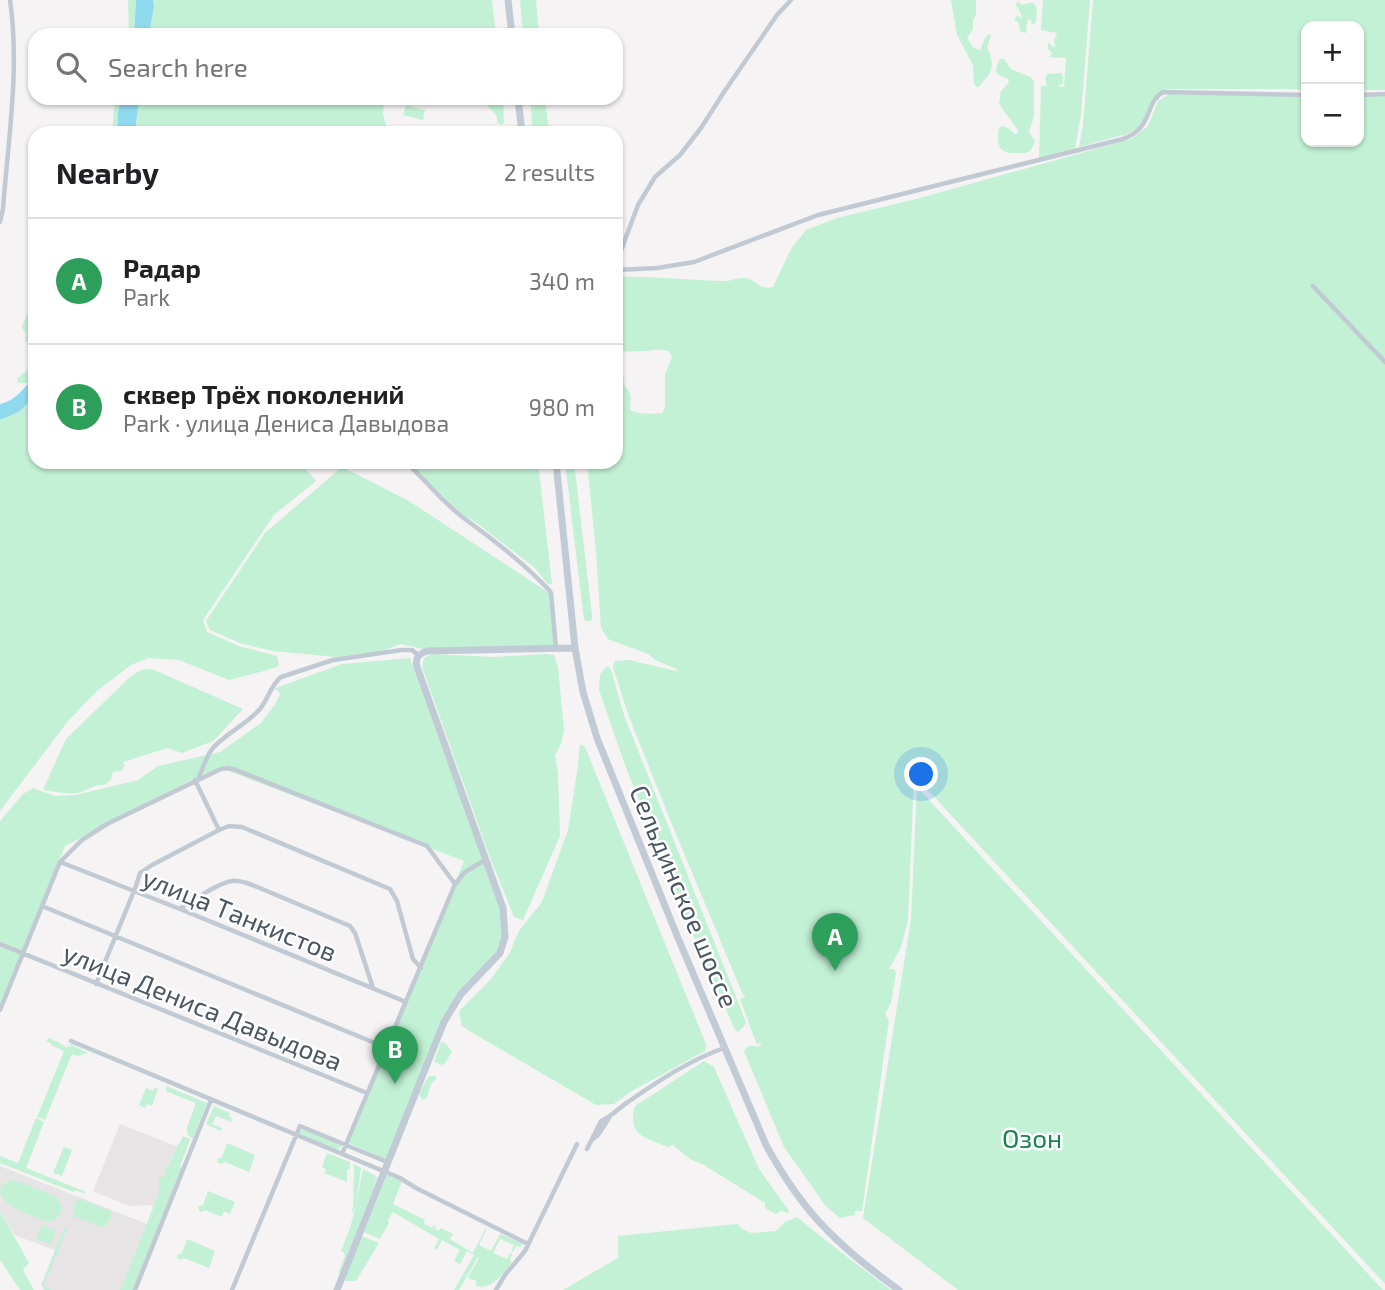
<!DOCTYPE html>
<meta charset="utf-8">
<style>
body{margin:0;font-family:"Exo 2",sans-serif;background:#f6f6f6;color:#202124}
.controls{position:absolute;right:21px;top:21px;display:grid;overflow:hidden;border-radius:14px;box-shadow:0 2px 5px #0004}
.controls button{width:63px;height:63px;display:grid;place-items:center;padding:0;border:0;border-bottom:2px solid #e0e0e0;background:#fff;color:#202124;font:35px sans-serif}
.you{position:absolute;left:922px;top:775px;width:24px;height:24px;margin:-18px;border:5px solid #fff;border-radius:50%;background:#1a73e8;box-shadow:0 0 0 10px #1a73e833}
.badge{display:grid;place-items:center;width:46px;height:46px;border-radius:50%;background:#1a73e8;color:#fff;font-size:23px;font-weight:700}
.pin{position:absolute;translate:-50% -58px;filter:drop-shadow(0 2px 4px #0008)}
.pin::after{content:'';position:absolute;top:37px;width:24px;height:21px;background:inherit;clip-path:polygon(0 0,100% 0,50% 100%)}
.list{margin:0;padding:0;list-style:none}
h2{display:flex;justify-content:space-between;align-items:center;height:91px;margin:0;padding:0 28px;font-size:30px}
h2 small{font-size:23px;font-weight:400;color:#757577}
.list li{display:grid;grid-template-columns:46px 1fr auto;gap:21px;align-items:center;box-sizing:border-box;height:126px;padding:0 28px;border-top:2px solid #e0e0e0}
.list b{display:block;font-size:26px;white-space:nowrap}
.list p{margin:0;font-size:23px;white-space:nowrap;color:#757577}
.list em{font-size:23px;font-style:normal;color:#757577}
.icon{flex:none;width:38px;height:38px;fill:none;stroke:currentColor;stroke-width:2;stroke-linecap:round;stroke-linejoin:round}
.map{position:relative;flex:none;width:1385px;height:1290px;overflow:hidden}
.search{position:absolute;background:#fff;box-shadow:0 2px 5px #0004;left:28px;top:28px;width:595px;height:77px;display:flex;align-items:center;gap:18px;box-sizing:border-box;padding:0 24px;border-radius:21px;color:#757577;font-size:26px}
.panel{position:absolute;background:#fff;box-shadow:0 2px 5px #0004;left:28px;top:126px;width:595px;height:343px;border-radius:21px}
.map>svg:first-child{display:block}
</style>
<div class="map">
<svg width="1385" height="1290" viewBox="0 0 1385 1290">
<rect width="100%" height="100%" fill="#f5f3f3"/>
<path fill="#e6e4e5" d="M120 1124 186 1150 162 1211 149 1205 129 1206 93 1191Z
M0 1166 155 1227 129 1290H44L41 1285 55 1250 14 1235 0 1210Z"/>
<path fill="#c3f1d5" d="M128 0H136L134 35H129Z
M153 0H492L496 35H149L154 6Z
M520 0H536L539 35H523Z
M951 0H976V14L973 20V29L967 38 973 47 980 50 985 38 988 34 991 35 987 48C992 58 995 66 987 77 984 81 981 83 979 87H977L974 84 973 65 957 35Z
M1043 0H1090L1081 115 1075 149 1039 159 1041 86H1047L1045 78 1047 76 1046 74 1061 73 1063 76V83L1058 86 1064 87 1066 58 1049 57 1052 53 1048 49V42L1053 47H1055L1054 41 1057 33 1041 30Z
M1093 0H1385V90H1359V26H1306V90L1286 89H1168C1148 95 1153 110 1142 123 1137 129 1130 132 1123 136L1122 135 1079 147 1083 125Z
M1018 1 1022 5 1032 2 1037 7 1036 22 1032 25 1031 20H1028L1026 27 1027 30 1026 33 1020 31 1018 22 1014 20 1017 15 1020 18 1022 17 1018 8 1015 5Z
M1000 59H1004L1011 69 1030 77 1034 81V116L1029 132 1035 141C1034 144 1032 149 1030 151 1027 154 1022 153 1019 153 999 154 996 147 999 128L1002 126 1008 128 1015 134 1019 132 999 104 1001 91 1009 82 1007 78 1000 76 996 72 997 65Z
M1169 94 1306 96V142H1359V96H1385V1284L914 775 908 921 901 947 889 969H894L896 973 891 1003 885 1014 889 1020 862 1211H855V1215L840 1218 825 1205 784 1147 744 1051C747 1045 752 1045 758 1047L761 1045 760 1042 757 1045 740 999 746 996 743 995 669 817 628 714 613 667 615 661 629 660 676 671 677 669 657 661 648 654 608 639 601 628 596 551 587 462H616V364L622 368 625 386 630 393 631 397 630 410C640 415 652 414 662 413L665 408V375L672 357 669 351C656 348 652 351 639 351 631 352 624 351 616 352V277C651 276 686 280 721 281 729 282 736 278 743 278 757 278 757 291 773 287L791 249 806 230 837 218 920 198 1131 139 1148 126 1158 101Z
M115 98H121L118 112V133H112Z
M139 98H384L383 114 388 133H135Z
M480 98H503L504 122 502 125 498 123 496 115Z
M530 98H545L549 133H533Z
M406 105 425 110 423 120 403 115Z
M27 314 30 315 31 320 35 319V346L25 341 26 334 22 327Z
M35 364V377L28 383H18L17 380 18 378Z
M35 396V462H299L316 481 274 515 203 620 207 632 239 646 277 656 279 666 264 671 229 680 179 660 148 658 131 665 97 691 68 721 0 811V420L19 412Z
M408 462H538L552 584 550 585 547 583 535 568 478 524 462 514Z
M565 462H574L592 615V619L589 622 584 620Z
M342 467 409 501 549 593 555 647 428 650 400 644 383 651 336 657 273 651 240 643 210 630 206 621 265 533Z
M432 654 494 657 545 654 554 655 558 667 564 730 561 744 555 755 558 774 560 836 523 920 514 917 489 855 422 667 424 658Z
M410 658 445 756H443L446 757 501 908 502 942 499 950C475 975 455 994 439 1026L387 1157 384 1159 349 1143 464 861 221 768 196 778 65 846 23 952 0 942V821L23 794 33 788 55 796 76 795 138 780 158 766 220 752 261 723 275 704 280 694 277 690 273 689 342 664Z
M607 666 610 668 612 673 624 715 744 1017 746 1024 738 1032 735 1030 684 915 625 765 599 690 600 674Z
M152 669 243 709 213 741 182 753 167 748 123 762 125 765 121 771 113 772 111 780 104 785C93 784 88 791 77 793 66 795 54 791 43 790L66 739 130 677 141 670Z
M580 744 585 747 706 1044 705 1051 630 1092 614 1104 596 1105 466 1029 462 1026 459 1013 461 1009 490 980 509 954 519 931 542 902 568 830 578 766Z
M917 787 1383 1290H958L863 1218 911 920Z
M0 946 22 955 0 1004Z
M49 1038 66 1046 72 1044 107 1060 73 1045 66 1046 58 1043 66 1047 73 1046 88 1053 78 1056 72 1054 45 1120 37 1117 64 1051 51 1045V1043L46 1041Z
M441 1042 445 1043 452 1051 446 1062 442 1065 434 1062Z
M704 1061 714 1067 759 1169 789 1211 788 1213 781 1211 776 1214 765 1208V1203L704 1165 690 1159 673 1145 668 1147C646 1137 627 1137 635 1106Z
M429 1076H435L437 1078 431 1084 427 1098 422 1100 419 1093Z
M166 1086 207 1103 193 1138 187 1135 188 1131 186 1130 195 1106V1103L166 1091Z
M146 1088 153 1091 154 1088 158 1089 152 1106 147 1104 145 1108 139 1105Z
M214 1106 230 1113 229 1117 232 1118 231 1122 216 1116 212 1124 222 1128 220 1131 206 1124Z
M36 1118 44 1122 26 1168 84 1191 86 1194 75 1190 74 1192 0 1163V1156L18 1163Z
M304 1129 342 1145 338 1150 299 1134 301 1130Z
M183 1136 192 1140H190L180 1166 182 1168 133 1290H117L121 1289 159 1193V1178L165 1175V1167L169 1166 178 1144 180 1143Z
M227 1143 255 1155 249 1172 225 1162 221 1164 217 1162V1159L222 1157Z
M64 1147 72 1150 62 1176 53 1173Z
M327 1153 350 1162V1169L347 1170V1182L324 1173 326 1169 322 1167Z
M354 1164 361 1168 356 1205 363 1169 376 1176 373 1183 377 1177H378L340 1273H338L345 1256 344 1253 341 1251 350 1228 356 1206 353 1212 351 1211 353 1208Z
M387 1175 392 1177 389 1181 394 1177 402 1181 393 1204 425 1220 424 1224 432 1228 434 1225 436 1226 435 1229 438 1231 441 1228 453 1234 450 1239 473 1253 486 1228H487L479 1245 491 1251 500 1234 521 1243 522 1247 516 1246 513 1252 511 1251 514 1245 500 1239 493 1253 507 1259 510 1253 512 1254 510 1260 512 1263C502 1274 493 1290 476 1286V1280L470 1279 468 1277 479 1258 478 1257 459 1290H454L474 1255 467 1251 460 1264 454 1261 460 1250 442 1240 437 1250 434 1248 439 1239 393 1212 388 1220 389 1223 380 1239 364 1232Z
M14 1180 57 1197 62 1207C61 1216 56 1222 46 1221 34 1216 0 1207 0 1190 2 1183 7 1181 14 1180Z
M208 1191 235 1202 230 1214 224 1211 222 1217 205 1210 202 1212 199 1211 198 1206 203 1205Z
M80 1199 111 1211 112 1214 106 1226 102 1227 74 1216 73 1212 77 1200Z
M0 1211 29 1263 23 1270 34 1290H20L0 1260Z
M797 1217C827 1242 859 1266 891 1290H563L618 1258V1236L737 1224 742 1229 751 1233 776 1231 785 1222Z
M42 1225 56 1231 50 1244 36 1239Z
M64 1228 67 1229 44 1286 52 1290H45L42 1285Z
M362 1236 379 1243 356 1281H346L344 1280Z
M187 1239 215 1251 209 1268 184 1258 181 1260 177 1258V1255L182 1253Z"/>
<path fill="#90daee" d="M136 0H153L154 6 149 35H134Z
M121 98H139L135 133H118V112Z
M35 377V396L19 412 0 420V404C17 400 23 388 35 377Z"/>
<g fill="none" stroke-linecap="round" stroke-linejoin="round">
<path stroke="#c1cad2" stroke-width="4.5" d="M1359 95 1385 94
M0 222 3 209C8 140 20 69 10 0
M616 264 638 205 655 177 680 155 701 128 724 92 777 15 791 0
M616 270 657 268 694 262 818 215 1123 139C1154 128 1144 103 1163 92L1306 95
M1313 286 1385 362
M406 462C425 480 441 500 461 516 492 539 523 562 549 590L551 593 556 648
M199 777C203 768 206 756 213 748 225 734 247 724 260 709 268 699 271 685 281 677L333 660 402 650H412L418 655
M195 780 219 830
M60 862 180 909 406 1002
M42 906 387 1048
M181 908C193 900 218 883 232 881 240 880 247 883 255 886L350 926 355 933 373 988
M0 944 367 1093
M96 984 136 886 140 873 152 865 219 830 229 826 242 827 390 889 397 901 413 959 421 968
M0 1010 60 862 82 840 107 824 221 769 229 768 236 770 427 846 455 884
M71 1041 400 1178 416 1188 528 1244
M593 1139 598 1135 609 1118
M587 1149 601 1121C612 1117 618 1108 628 1102 658 1081 690 1060 724 1048
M342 1154 455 884 465 872 485 860
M135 1290 211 1100
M232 1290 300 1126 387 1162
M496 1290 505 1275 525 1251 577 1144"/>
<path stroke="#c1cbd6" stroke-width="7" d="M508 0 512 35
M518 98 522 133
M556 462 575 648 583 692 597 738 678 938 766 1145C783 1176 802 1205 827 1230 848 1252 874 1272 899 1290
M337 1290 444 1022 461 994 500 953 505 937 503 908 417 667C415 658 418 654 427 651L575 648"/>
</g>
<g text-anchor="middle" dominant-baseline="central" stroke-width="5" stroke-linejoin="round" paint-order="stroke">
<g font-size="26" fill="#4a5661" stroke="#fff">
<text transform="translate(685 896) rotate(67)">Сельдинское шоссе</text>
<text transform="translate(240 914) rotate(22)">улица Танкистов</text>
<text transform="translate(203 1006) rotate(22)">улица Дениса Давыдова</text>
</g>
<g font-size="26" fill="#17864f" stroke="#fff">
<text x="1032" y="1137">Озон</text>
</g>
</g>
</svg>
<div class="controls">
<button>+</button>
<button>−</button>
</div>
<div class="you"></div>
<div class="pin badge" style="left:835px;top:971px;background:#2e9e5b">A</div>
<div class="pin badge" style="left:395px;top:1084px;background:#2e9e5b">B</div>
<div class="search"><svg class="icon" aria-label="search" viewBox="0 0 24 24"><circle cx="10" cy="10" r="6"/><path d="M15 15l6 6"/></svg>Search here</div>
<section class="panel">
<h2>Nearby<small>2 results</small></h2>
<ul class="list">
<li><span class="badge" style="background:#2e9e5b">A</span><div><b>Радар</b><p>Park</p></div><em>340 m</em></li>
<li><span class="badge" style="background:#2e9e5b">B</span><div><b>сквер Трёх поколений</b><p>Park · улица Дениса Давыдова</p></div><em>980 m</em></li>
</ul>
</section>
</div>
